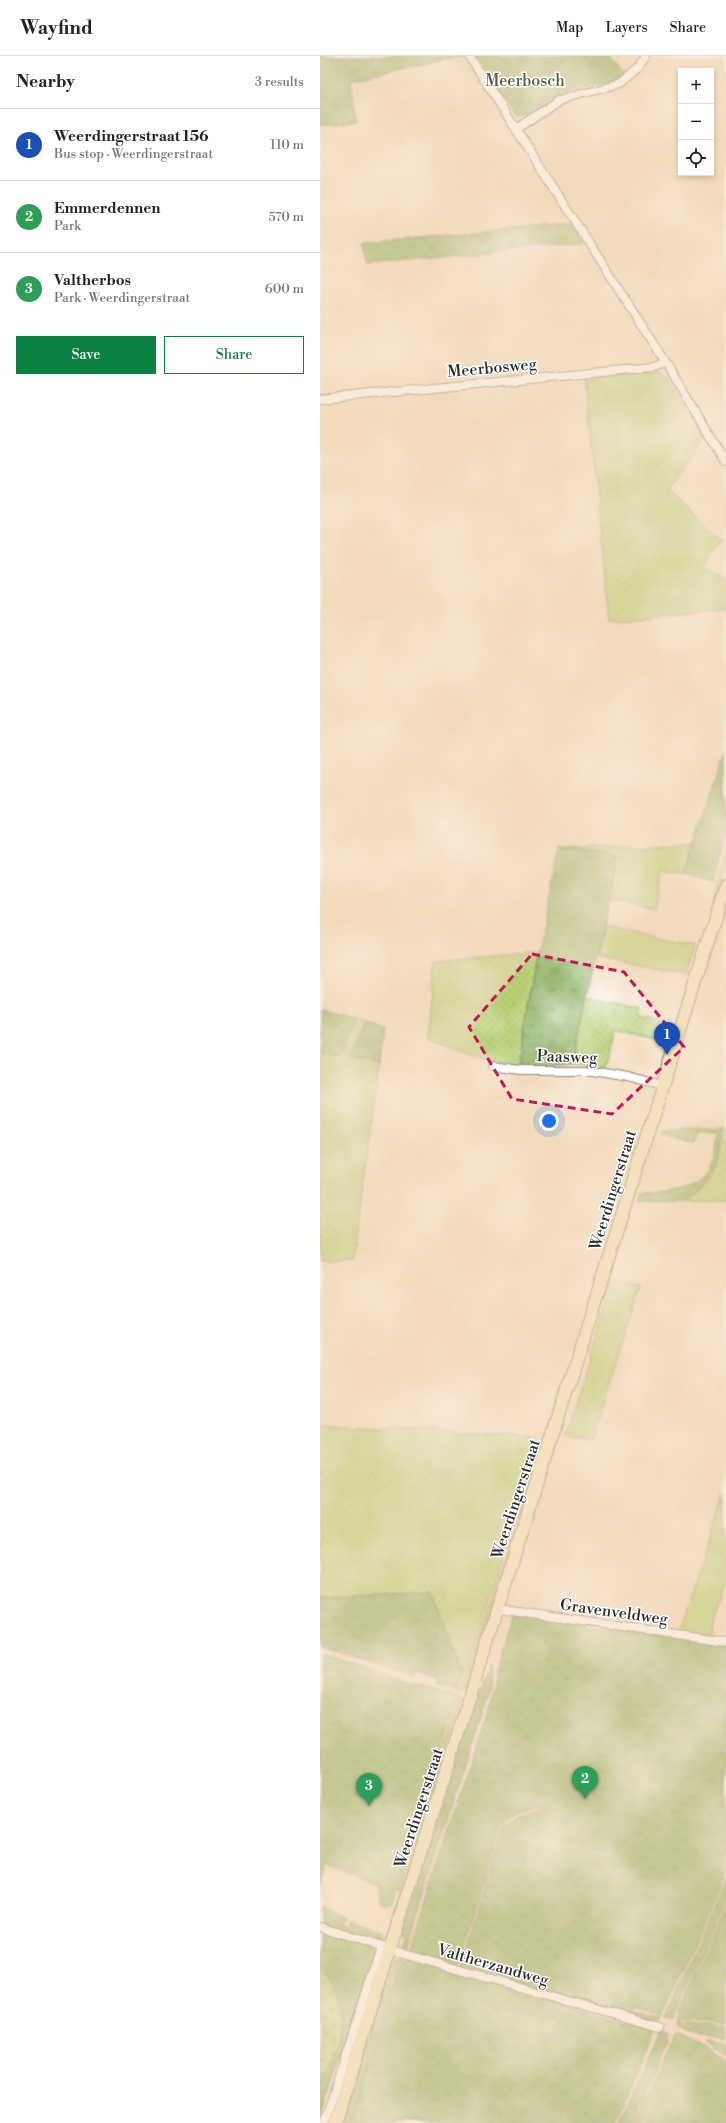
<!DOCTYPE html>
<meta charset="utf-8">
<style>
body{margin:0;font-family:"Libre Bodoni",serif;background:#f2f2f2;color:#222}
.controls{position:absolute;right:12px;top:12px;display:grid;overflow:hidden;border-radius:0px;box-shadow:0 2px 6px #0003}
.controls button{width:36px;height:36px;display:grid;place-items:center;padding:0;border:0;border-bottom:1px solid #e0e0e0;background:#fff;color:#222;font:20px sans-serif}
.you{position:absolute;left:229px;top:1065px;width:14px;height:14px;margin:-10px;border:3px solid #fff;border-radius:50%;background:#1a73e8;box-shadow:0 0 0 6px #1a73e833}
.badge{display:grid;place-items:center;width:26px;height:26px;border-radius:50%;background:#0b8043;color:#fff;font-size:13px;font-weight:700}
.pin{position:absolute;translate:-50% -33px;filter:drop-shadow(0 1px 2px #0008)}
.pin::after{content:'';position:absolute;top:21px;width:14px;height:12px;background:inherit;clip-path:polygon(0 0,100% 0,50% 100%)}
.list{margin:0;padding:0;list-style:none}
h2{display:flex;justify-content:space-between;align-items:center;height:52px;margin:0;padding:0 16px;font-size:17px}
h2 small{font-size:13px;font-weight:400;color:#767676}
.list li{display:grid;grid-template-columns:26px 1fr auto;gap:12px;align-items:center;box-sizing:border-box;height:72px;padding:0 16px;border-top:1px solid #e0e0e0}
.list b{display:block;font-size:15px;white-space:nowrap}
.list p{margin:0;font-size:13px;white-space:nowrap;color:#767676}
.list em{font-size:13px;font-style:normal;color:#767676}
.actions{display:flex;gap:8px;padding:12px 16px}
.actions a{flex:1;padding:9px 0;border:1px solid #0b8043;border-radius:0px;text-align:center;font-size:14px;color:#0b8043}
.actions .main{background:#0b8043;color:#fff}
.icon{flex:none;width:22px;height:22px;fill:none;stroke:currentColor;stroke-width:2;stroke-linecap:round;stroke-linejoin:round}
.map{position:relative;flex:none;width:406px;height:2067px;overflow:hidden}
header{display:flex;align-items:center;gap:24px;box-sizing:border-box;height:56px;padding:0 20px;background:#fff;border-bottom:1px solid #e0e0e0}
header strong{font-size:19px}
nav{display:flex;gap:22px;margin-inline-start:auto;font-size:14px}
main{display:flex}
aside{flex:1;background:#fff}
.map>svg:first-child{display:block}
</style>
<header>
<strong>Wayfind</strong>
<nav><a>Map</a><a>Layers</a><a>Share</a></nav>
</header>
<main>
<aside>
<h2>Nearby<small>3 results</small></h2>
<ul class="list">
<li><span class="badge" style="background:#1a4fb4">1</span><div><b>Weerdingerstraat 156</b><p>Bus stop · Weerdingerstraat</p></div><em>110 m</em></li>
<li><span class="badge" style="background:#2e9e5b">2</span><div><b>Emmerdennen</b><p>Park</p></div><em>570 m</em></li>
<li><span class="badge" style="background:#2e9e5b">3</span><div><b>Valtherbos</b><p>Park · Weerdingerstraat</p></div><em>600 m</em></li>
</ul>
<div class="actions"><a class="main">Save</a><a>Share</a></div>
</aside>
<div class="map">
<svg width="406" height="2067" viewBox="0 0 406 2067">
<defs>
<pattern id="green-dots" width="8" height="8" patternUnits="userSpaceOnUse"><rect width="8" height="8" fill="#b7cf74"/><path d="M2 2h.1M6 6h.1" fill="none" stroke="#9eb265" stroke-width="1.8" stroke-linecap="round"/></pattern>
<pattern id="forest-crowns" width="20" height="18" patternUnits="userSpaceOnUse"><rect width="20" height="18" fill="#91b266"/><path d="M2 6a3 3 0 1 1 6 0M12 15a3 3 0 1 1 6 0" fill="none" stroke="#779154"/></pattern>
<pattern id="cemetery-stones" width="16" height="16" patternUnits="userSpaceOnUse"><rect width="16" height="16" fill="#b7cf74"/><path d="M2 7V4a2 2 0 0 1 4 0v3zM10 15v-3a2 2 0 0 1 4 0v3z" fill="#9eb265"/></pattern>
</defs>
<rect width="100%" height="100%" fill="#fff"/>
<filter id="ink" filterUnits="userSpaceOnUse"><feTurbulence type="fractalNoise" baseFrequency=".025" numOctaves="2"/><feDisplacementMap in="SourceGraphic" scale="8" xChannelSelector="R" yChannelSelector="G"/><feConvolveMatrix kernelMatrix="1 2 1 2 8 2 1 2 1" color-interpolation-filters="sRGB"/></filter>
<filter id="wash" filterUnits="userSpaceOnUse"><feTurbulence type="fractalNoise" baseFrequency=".012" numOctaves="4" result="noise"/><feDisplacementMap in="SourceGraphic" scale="16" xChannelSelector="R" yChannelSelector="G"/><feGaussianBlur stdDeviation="0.9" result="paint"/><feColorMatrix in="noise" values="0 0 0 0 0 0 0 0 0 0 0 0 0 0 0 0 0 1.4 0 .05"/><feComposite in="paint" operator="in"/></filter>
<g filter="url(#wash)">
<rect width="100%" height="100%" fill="#f2dabb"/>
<path fill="url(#green-dots)" stroke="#717d50" d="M339 316 348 321 387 382 346 434 401 484 384 511 406 524V552L289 563 264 323Z
M376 786 366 818 343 815 334 853 289 844 298 800 239 794Z
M406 797V814L393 853 399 818Z
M283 871 375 890 366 919 276 902Z
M217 896 198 1010 152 1000 108 981 116 905Z
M267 940 322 953 321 962 350 969 344 986 296 974 286 1012 252 1008Z
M34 963 44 967 31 1003 59 1010 32 1205H0V997L20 1001Z
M403 1073H406V1144L363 1145C390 1124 399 1107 403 1073Z
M295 1225 321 1232 270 1384 245 1380Z
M0 1368 221 1382 141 1638 136 1637 142 1618 141 1617 113 1536 0 1542Z
M223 1386 226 1388 149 1632 144 1636Z
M406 1436V1525L390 1564 389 1580 358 1575Z
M142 1644 143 1650 67 1886 64 1887Z
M53 1896 54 1901 0 2067V2063Z"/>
<path fill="url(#forest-crowns)" stroke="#5e6e48" d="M0 0H141L31 23 36 65 0 69Z
M155 0H289L304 20 289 28 242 37 204 60 199 61 193 58Z
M252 168 264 188 47 209 44 187Z
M406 695V776L393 826 366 818Z
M239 794 298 800 252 1008 225 1011 198 1010 217 896Z
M0 953 34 963 20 1001 0 997Z
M44 967 63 974 59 1010 31 1003Z
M403 1073 399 1102 394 1113 375 1135 363 1145H319L321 1137C365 1136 395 1128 398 1077L377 1078 373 1088 340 1079 341 1075Z
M113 1536 140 1617H143L136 1637 116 1630 117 1624 96 1617 95 1621 0 1591V1542Z
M192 1558 406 1589V1815L343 1961C330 1957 307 1944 296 1956L140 1913 184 1771 197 1758 223 1751 222 1748 195 1755 181 1771 171 1806 137 1912 89 1898 165 1664 171 1645 174 1615Z
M0 1597 93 1629 140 1642 79 1834 76 1833 72 1846 66 1848 58 1846 56 1828 12 1811 7 1809 0 1830Z
M168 1610 169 1632 166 1646 86 1896 81 1895 87 1877 82 1875Z
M406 1821V1842L353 1964 346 1962Z
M406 1848V1968L357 1965 360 1954Z
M0 1850 22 1862 19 1869 25 1871 27 1864 63 1875 60 1884 56 1883 55 1887 0 1870Z
M0 1873 51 1891 53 1896 0 2063V2041L20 1979V1967L0 1915Z
M79 1900 85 1901 38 2045 30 2067H20L73 1902Z
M87 1902 335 1973 296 2067H32Z
M308 1953 342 1963 338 1967 299 1957Z
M357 1968 406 1971V1983C391 1981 363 1985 357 1968Z
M341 1974 348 1978 347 1986 313 2067H299Z
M354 1980H359L385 1992 406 2005V2067H315Z
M388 1986 406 1987V2000L384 1987Z"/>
<path fill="url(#cemetery-stones)" stroke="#717d50" d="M0 1915C41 1940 11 2007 0 2041Z"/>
</g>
<g filter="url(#ink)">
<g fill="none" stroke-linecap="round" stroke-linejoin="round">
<defs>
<path id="minor" d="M149 0 346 307 406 406
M196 73 239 44 299 28 318 12 326 0
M0 343 334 311 346 307
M173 1010 201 1014H267L308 1021 342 1030
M178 1553 406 1586
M0 1871 87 1899 340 1971
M4 2067 61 1891"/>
<path id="secondary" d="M15 2067 406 829"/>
</defs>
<use href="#minor" stroke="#8e8273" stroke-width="10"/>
<use href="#secondary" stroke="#8e8273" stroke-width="14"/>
<use href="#minor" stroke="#fff" stroke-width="8"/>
<use href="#secondary" stroke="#f7e8c3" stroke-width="12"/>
</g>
</g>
<path d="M0 0H406V2067H0ZM212 898 304 916 364 991 292 1058 192 1043 149 971Z" fill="#f2dabb" fill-opacity=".55" fill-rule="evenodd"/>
<path fill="none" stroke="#c2185b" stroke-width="3" stroke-dasharray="8 5" stroke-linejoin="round" d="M212 898 304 916 364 991 292 1058 192 1043 149 971Z"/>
<g text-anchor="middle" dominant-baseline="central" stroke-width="3" stroke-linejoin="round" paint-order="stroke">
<g font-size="16" fill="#555c41" stroke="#fff">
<text x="205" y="25">Meerbosch</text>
</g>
<g font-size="16" fill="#2b2b2b" stroke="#fff">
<text transform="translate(172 312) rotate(-5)">Meerbosweg</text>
<text transform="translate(247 1001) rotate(2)">Paasweg</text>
<text transform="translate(293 1134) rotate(-73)">Weerdingerstraat</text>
<text transform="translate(196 1443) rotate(-72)">Weerdingerstraat</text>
<text transform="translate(294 1556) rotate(8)">Gravenveldweg</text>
<text transform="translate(99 1752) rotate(-72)">Weerdingerstraat</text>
<text transform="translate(173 1909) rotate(16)">Valtherzandweg</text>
</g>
</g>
</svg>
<div class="controls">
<button>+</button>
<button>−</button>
<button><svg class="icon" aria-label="locate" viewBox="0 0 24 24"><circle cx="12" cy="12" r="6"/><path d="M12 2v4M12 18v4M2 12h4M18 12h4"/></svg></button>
</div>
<div class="you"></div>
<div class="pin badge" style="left:347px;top:999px;background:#1a4fb4">1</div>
<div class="pin badge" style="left:265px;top:1743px;background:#2e9e5b">2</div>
<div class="pin badge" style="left:49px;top:1750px;background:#2e9e5b">3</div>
</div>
</main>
